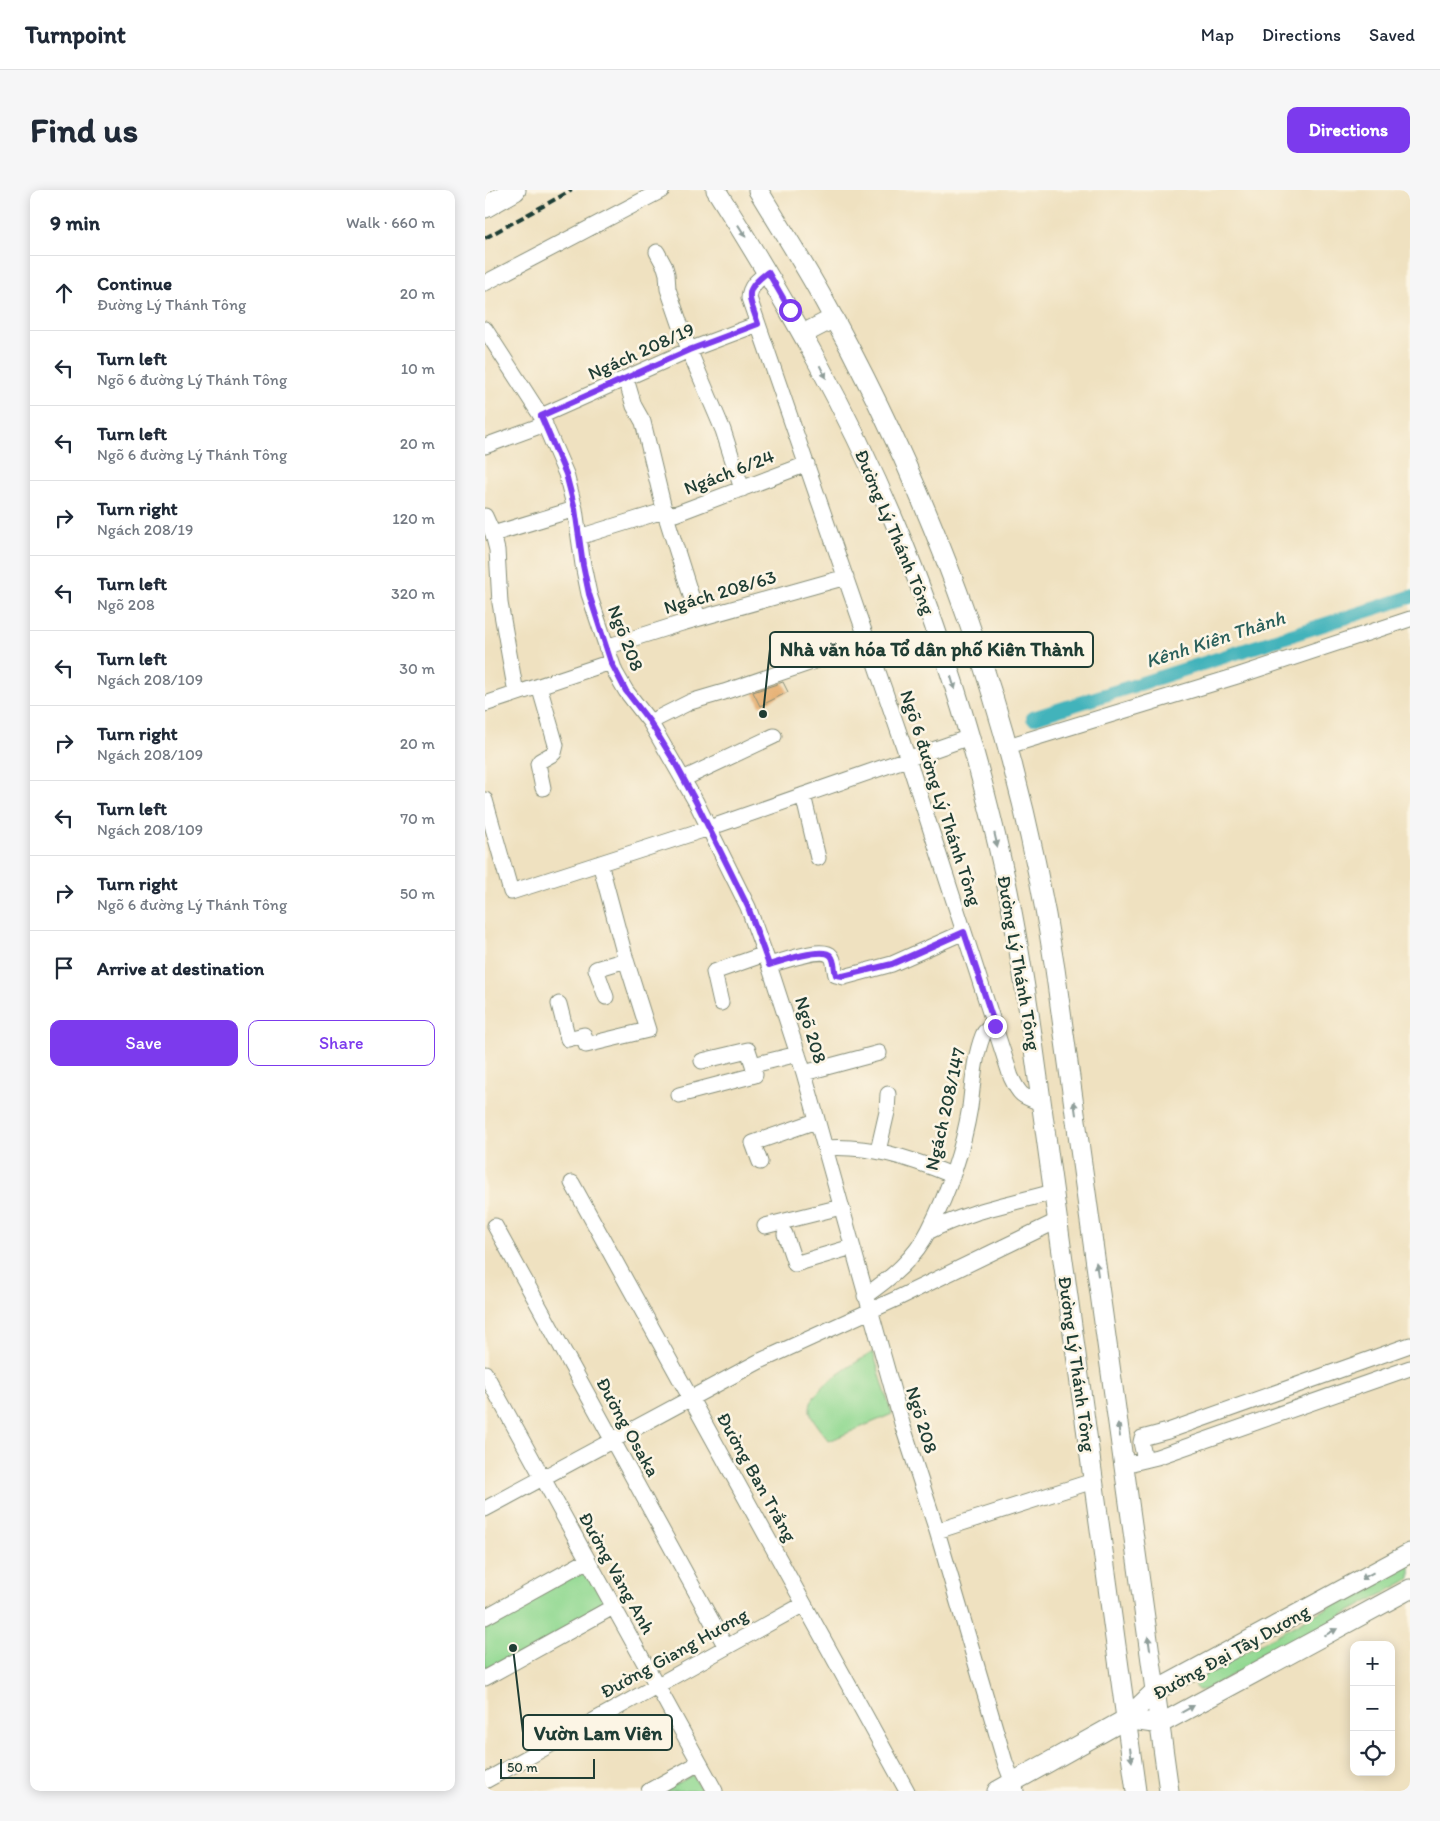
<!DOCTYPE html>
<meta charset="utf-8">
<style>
body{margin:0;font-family:Itim,sans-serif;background:#f6f6f7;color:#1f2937}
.controls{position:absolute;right:15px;bottom:15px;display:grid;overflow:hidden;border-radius:10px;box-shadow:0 2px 12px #0003}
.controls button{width:45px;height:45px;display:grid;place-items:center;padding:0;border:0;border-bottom:1px solid #e0e1e3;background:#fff;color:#1f2937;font:25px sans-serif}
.scale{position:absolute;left:15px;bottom:12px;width:95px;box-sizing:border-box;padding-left:5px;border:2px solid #1f3d34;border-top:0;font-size:14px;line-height:18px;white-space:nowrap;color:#1f3d34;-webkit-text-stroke:4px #fcf5e5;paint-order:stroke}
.stop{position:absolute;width:15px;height:15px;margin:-11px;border:4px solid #7c3aed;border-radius:50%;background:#fff}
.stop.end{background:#7c3aed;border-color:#fff;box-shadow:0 1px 5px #0008}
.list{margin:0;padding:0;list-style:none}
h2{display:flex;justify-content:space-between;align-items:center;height:65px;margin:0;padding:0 20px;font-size:21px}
h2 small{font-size:16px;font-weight:400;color:#747a83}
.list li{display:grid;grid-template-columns:32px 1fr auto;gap:15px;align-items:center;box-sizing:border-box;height:75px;padding:0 20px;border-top:1px solid #e0e1e3}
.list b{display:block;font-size:19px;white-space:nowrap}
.list p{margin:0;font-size:16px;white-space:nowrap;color:#747a83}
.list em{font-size:16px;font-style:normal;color:#747a83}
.actions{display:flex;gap:10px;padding:15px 20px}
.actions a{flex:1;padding:11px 0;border:1px solid #7c3aed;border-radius:10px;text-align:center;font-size:18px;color:#7c3aed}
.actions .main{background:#7c3aed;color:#fff}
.icon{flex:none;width:28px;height:28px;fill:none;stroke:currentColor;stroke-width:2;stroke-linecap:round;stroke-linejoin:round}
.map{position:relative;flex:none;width:925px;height:1601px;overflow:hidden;border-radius:10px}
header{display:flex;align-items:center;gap:30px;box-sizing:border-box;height:70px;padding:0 25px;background:#fff;border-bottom:1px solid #e0e1e3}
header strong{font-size:24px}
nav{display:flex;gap:28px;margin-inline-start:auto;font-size:18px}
.intro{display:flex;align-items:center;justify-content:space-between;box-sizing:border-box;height:120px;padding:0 30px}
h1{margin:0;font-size:35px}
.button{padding:12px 22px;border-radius:10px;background:#7c3aed;color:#fff;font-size:18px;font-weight:700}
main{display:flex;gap:30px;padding:0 30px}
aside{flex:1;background:#fff;border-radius:10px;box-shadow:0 2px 12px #0003}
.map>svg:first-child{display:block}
</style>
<header>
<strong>Turnpoint</strong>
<nav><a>Map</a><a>Directions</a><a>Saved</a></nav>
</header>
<div class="intro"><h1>Find us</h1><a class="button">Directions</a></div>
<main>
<aside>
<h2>9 min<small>Walk · 660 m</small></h2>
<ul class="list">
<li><svg class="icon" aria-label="ahead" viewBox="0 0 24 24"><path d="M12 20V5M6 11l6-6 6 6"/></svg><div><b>Continue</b><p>Đường Lý Thánh Tông</p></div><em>20 m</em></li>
<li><svg class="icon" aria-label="left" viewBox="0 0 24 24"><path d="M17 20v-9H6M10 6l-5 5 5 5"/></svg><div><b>Turn left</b><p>Ngõ 6 đường Lý Thánh Tông</p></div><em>10 m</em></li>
<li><svg class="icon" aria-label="left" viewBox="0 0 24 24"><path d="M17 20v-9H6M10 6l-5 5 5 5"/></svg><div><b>Turn left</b><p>Ngõ 6 đường Lý Thánh Tông</p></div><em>20 m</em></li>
<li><svg class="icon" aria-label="right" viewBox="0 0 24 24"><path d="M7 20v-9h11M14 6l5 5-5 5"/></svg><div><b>Turn right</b><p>Ngách 208/19</p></div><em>120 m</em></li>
<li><svg class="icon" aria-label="left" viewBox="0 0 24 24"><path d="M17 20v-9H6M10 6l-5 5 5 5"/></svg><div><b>Turn left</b><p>Ngõ 208</p></div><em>320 m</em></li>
<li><svg class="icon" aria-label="left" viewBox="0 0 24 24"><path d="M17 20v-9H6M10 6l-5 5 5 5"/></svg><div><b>Turn left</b><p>Ngách 208/109</p></div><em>30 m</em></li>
<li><svg class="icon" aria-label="right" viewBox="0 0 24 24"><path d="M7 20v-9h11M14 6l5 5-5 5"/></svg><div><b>Turn right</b><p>Ngách 208/109</p></div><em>20 m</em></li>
<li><svg class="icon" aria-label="left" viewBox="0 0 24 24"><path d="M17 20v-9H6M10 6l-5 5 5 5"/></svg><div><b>Turn left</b><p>Ngách 208/109</p></div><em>70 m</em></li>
<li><svg class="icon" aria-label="right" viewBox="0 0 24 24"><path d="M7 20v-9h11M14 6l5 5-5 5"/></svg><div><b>Turn right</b><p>Ngõ 6 đường Lý Thánh Tông</p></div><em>50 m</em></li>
<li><svg class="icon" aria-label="arrive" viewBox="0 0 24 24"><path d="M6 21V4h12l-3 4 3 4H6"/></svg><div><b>Arrive at destination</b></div></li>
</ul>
<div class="actions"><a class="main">Save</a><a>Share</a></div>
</aside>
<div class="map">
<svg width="925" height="1601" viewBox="0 0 925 1601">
<rect width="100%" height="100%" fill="#fcf5e5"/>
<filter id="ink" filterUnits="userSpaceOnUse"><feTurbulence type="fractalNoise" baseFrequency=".02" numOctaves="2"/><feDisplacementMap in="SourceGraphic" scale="10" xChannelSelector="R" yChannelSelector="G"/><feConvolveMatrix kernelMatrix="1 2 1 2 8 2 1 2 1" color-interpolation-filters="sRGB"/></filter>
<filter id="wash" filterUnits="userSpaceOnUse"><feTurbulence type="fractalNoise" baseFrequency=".0096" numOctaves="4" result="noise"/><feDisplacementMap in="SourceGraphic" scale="20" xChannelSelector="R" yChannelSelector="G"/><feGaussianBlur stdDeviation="1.12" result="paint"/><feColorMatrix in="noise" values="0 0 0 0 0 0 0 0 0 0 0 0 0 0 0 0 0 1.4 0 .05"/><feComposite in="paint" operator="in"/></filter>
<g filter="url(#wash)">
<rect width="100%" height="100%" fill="#efe1c0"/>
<path fill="#93d993" stroke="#598b64" d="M388 1162 407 1224 344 1251C337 1242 327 1232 325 1221 322 1199 372 1172 388 1162Z
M103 1370 128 1417 0 1488V1427Z
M925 1373V1389L719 1500H713L710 1497V1492L713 1488Z
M208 1585 217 1601H179Z"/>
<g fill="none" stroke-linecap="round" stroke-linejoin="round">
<path stroke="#42b3bb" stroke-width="14" d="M548 528 925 407"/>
</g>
<g id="blocks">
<path fill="#e5ad6e" d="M298 492 303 502 275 516 268 502Z"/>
</g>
</g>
<g filter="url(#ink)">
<use href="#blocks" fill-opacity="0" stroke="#878f7a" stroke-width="1"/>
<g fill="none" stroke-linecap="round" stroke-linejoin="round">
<defs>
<path id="minor" d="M172 62 180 77 182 84 183 99 204 160 238 240 257 299
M283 82C273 90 265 95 264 108L420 560 526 887C535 906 537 906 556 913
M0 93 177 0
M0 139 56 226 81 284 90 319 98 375 104 404 130 482 141 501 165 532 211 612 263 717 284 775 319 883 418 1237 452 1341 520 1572 531 1601
M141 189 149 216 158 232 180 323 213 428
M56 226 204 160 273 134
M0 256 60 234
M0 326 8 344 12 360 15 413 31 503
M8 344 90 319
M94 347 175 322 190 324 322 274
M121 457 197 433 361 387
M54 496 71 555 69 563 55 571 53 574 58 598
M0 514 126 472
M165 532 205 512 239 502 383 453
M523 556 752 486 925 429
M198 589 289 546
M318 605 333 668
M0 610 26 702 224 638 485 547
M284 775C296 772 338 756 346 766 350 770 349 779 351 785L359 787 407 774 479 742
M121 807 111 779 141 770
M236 813 229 782 280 764
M74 814 83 849 99 845 101 855 163 840 141 770 115 673
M217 871 263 860 268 875
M319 883 394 863
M194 905 270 885 268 875 313 864
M340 958C385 955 425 968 467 985
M393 961 402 922 403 904
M275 972 268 953 331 931
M87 993 422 1601
M10 1036 241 1457
M280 1036 356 1017
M443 1042C482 1021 526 1014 568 1002
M300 1044 310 1074 367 1057
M380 1106C406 1088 430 1068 444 1040 463 1003 478 959 485 917 488 893 489 868 498 845 500 840 504 838 509 836
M0 1183 230 1601
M660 1270 656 1252 657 1248 683 1241 925 1155
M639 1275 672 1267 925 1178
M0 1319 273 1172 411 1109 572 1031
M452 1341 608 1291
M0 1427 103 1370
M0 1488 128 1417
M0 1591 319 1414
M164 1601 214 1573"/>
<path id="major" d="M231 0C302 112 367 227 417 350 461 459 495 572 520 687 530 732 537 778 544 823L651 1601
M273 0C294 35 316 69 336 105 453 314 534 542 570 779L684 1601
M318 144 349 128
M641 1529 675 1534 925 1399
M512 1601 641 1529 670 1501 925 1363"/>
<path id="highway" d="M0 17 30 0"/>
</defs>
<use href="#minor" stroke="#878f7a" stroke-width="17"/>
<use href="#major" stroke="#878f7a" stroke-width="21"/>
<use href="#highway" stroke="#878f7a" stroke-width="23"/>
<use href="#minor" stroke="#fff" stroke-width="15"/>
<use href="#major" stroke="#fff" stroke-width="19"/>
<use href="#highway" stroke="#fff" stroke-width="21"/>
<path stroke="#1f3d34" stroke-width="4" stroke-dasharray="8 4" stroke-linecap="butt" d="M0 48 87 0"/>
</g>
<defs><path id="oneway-solid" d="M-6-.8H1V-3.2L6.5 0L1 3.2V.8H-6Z" transform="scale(1.25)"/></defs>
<g fill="#8f9e9a">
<use href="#oneway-solid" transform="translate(257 41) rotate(58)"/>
<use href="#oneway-solid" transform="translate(338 182) rotate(63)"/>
<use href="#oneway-solid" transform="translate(468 493) rotate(73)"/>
<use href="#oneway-solid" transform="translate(511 650) rotate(77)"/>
<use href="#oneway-solid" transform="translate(590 918) rotate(-98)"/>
<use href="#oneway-solid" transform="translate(612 1079) rotate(-98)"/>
<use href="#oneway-solid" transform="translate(634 1240) rotate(-98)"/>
<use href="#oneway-solid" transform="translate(882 1386) rotate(151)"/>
<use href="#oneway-solid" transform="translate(846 1442) rotate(-28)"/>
<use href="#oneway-solid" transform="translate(664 1453) rotate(-98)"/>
<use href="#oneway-solid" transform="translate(703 1519) rotate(-29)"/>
<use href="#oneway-solid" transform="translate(646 1565) rotate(82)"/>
</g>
</g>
<g fill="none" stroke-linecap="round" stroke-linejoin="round" filter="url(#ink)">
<path stroke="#7c3aed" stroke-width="6" d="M305 120 283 82C257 101 264 106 273 134L204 160 56 226 81 284 90 319 98 375 104 404 126 472 141 501 165 532 189 571 211 612 263 717 284 775C295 772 338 756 346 766 350 770 349 779 351 785L358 786 407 774 479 742 510 836"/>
</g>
<g text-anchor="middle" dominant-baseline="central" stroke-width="5" stroke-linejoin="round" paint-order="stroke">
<g font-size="19" fill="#1f3d34" stroke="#fcf5e5">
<text transform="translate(156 161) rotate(-24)">Ngách 208/19</text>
<text transform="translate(244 282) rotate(-21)">Ngách 6/24</text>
<text transform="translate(410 342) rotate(67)">Đường Lý Thánh Tông</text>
<text transform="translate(235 402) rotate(-16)">Ngách 208/63</text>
<text transform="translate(141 448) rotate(69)">Ngõ 208</text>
<text transform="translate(456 608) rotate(72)">Ngõ 6 đường Lý Thánh Tông</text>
<text transform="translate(534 773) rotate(80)">Đường Lý Thánh Tông</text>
<text transform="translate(326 840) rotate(73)">Ngõ 208</text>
<text transform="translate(460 919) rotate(-77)">Ngách 208/147</text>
<text transform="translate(592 1174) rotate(82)">Đường Lý Thánh Tông</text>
<text transform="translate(437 1230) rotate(73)">Ngõ 208</text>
<text transform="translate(143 1237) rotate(61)">Đường Osaka</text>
<text transform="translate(272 1287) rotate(61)">Đường Ban Trắng</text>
<text transform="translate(132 1383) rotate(61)">Đường Vàng Anh</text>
<text transform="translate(746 1462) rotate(-29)">Đường Đại Tây Dương</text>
<text transform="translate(189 1463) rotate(-29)">Đường Giang Hương</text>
</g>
<g font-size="20" font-style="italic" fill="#2a605c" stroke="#fcf5e5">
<text transform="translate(730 449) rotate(-18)">Kênh Kiên Thành</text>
</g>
</g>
<path fill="none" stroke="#1f3d34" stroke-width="2" d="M278 524L285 459M28 1458L38 1543"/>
<g fill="#1f3d34" stroke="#fcf5e5" stroke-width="2">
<circle cx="278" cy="524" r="5"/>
<circle cx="28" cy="1458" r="5"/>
</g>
<g fill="#fcf5e5" stroke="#1f3d34" stroke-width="2">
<rect x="285" y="442" width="323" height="35" rx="5"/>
<rect x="38" y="1525" width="149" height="35" rx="5"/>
</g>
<g font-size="20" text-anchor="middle" font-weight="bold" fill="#1f3d34">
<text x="447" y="466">Nhà văn hóa Tổ dân phố Kiên Thành</text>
<text x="113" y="1550">Vườn Lam Viên</text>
</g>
</svg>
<div class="controls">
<button>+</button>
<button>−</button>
<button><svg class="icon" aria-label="locate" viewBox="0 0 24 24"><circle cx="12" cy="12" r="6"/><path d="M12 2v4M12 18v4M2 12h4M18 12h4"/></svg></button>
</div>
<div class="scale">50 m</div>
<div class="stop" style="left:305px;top:120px"></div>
<div class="stop end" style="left:510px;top:836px"></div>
</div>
</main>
